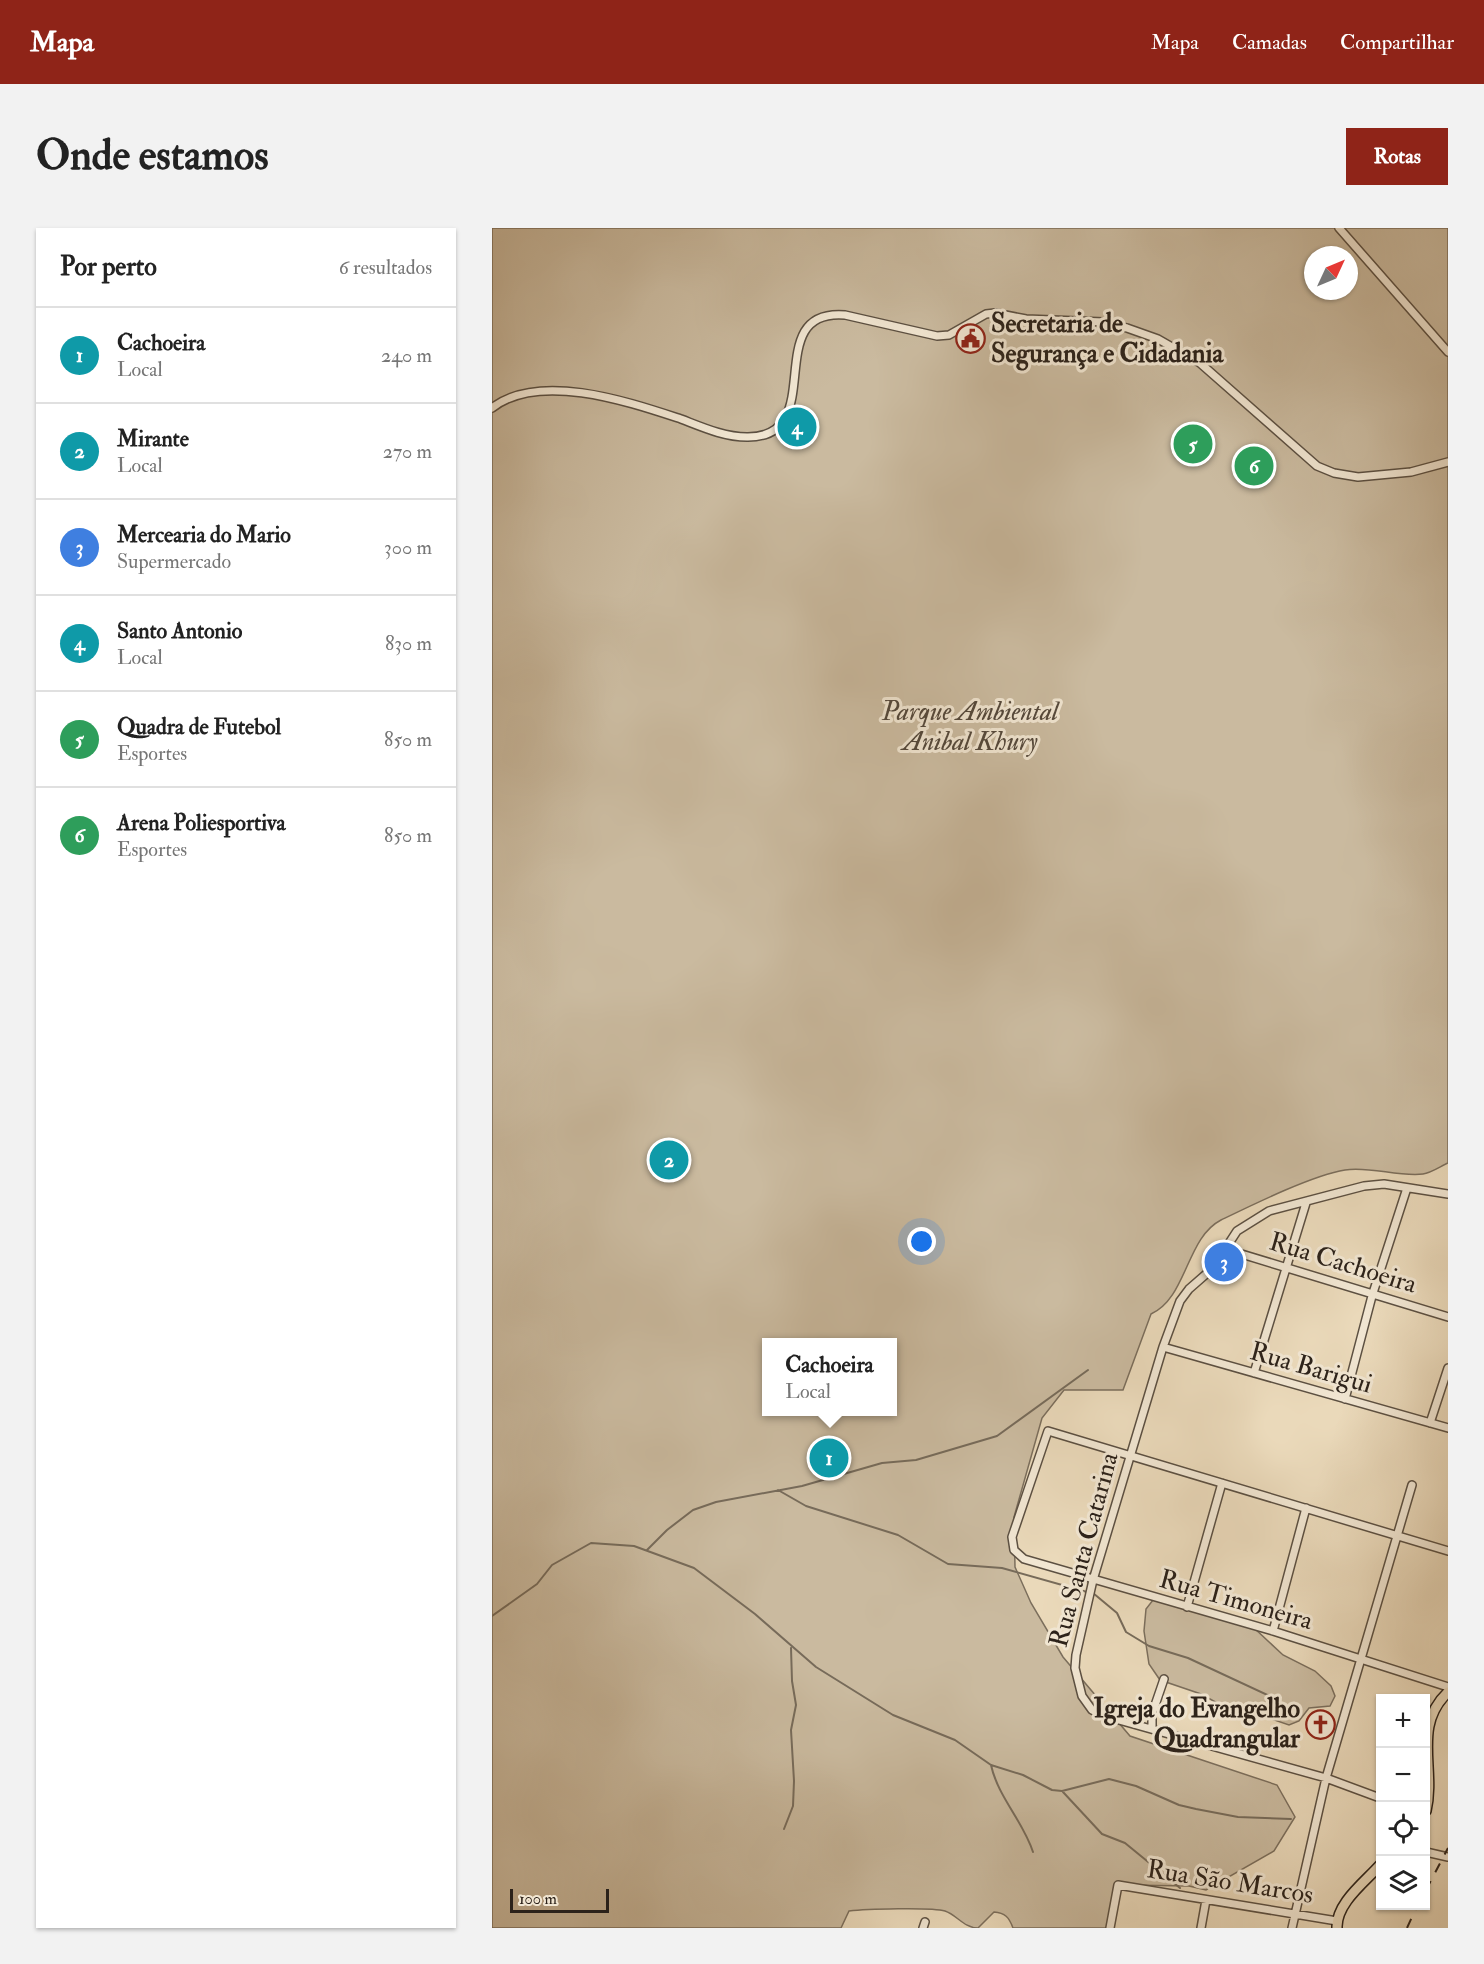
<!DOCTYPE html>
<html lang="pt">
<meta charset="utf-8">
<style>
body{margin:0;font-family:"IM FELL Double Pica",serif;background:#f2f2f2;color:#222}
.controls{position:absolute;right:18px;bottom:18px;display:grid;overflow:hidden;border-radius:0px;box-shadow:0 2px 4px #0004}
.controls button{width:54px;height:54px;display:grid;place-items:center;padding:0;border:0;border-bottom:2px solid #e0e0e0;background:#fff;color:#222;font:30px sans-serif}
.compass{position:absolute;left:812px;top:18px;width:54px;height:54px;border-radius:50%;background:#fff;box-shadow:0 2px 4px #0004;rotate:46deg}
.scale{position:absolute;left:18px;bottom:15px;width:99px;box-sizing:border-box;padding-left:6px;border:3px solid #2c221a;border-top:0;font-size:16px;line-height:21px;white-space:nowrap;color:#2c221a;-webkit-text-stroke:4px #f1e6d2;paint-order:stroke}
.you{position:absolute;left:430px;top:1014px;width:21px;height:21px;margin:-15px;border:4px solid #fff;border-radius:50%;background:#1a73e8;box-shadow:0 0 0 9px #1a73e833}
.badge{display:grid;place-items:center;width:39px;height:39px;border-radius:50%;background:#8f2418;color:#fff;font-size:20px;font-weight:700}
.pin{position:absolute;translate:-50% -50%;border:3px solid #fff;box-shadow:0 2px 6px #0006}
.popup{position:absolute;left:270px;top:1110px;width:135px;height:78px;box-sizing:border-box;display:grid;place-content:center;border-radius:0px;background:#fff;filter:drop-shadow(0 2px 4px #0005);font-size:20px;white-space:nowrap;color:#767676}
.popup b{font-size:22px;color:#222}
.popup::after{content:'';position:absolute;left:50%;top:100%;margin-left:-12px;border:12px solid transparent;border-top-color:#fff}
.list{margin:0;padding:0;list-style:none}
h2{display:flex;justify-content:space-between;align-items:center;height:78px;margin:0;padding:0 24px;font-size:26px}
h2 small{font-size:20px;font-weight:400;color:#767676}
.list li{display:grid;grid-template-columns:39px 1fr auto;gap:18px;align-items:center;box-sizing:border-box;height:96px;padding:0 24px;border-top:2px solid #e0e0e0}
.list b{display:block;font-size:22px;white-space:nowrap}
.list p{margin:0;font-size:20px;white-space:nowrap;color:#767676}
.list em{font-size:20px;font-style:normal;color:#767676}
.icon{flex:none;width:33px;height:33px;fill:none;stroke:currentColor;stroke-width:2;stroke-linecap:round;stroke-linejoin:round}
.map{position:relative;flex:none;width:956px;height:1700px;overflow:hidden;border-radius:0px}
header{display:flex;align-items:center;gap:36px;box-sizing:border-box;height:84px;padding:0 30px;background:#8f2418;color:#fff}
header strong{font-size:28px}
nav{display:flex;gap:33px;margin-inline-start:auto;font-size:21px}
.intro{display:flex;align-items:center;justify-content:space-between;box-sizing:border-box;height:144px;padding:0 36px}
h1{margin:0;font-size:42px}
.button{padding:15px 27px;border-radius:0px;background:#8f2418;color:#fff;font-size:21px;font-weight:700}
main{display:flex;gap:36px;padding:0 36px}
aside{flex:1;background:#fff;border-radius:0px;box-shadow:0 2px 4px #0004}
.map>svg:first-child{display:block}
</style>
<header>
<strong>Mapa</strong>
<nav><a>Mapa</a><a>Camadas</a><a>Compartilhar</a></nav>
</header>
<div class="intro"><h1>Onde estamos</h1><a class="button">Rotas</a></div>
<main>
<aside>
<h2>Por perto<small>6 resultados</small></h2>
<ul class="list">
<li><span class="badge" style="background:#0f9aa8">1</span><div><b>Cachoeira</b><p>Local</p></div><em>240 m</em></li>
<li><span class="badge" style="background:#0f9aa8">2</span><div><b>Mirante</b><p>Local</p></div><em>270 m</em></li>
<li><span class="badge" style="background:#3f7fe0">3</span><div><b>Mercearia do Mario</b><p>Supermercado</p></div><em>300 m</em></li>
<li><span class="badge" style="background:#0f9aa8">4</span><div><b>Santo Antonio</b><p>Local</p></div><em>830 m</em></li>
<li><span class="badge" style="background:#2e9e5b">5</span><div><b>Quadra de Futebol</b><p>Esportes</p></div><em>850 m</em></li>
<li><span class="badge" style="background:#2e9e5b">6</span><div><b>Arena Poliesportiva</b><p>Esportes</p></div><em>850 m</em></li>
</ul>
</aside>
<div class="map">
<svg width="956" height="1700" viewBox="0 0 956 1700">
<rect width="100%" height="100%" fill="#ead9ba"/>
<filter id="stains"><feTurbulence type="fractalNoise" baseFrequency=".00333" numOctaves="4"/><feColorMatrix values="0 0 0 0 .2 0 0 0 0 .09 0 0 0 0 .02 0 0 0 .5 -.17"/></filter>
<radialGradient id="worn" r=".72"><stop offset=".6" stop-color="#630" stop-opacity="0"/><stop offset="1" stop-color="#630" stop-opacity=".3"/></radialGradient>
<path fill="#caba9f" stroke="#7b6e5c" stroke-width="1.5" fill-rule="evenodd" d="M0 0H956V935C949 938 939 945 931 946 906 949 878 938 853 942 821 947 760 977 729 992 694 1010 695 1070 659 1086L631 1162H572L550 1190 522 1289 523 1339 539 1375 571 1429 638 1508 785 1557 803 1589 782 1623 714 1662 697 1658 633 1657 626 1662 615 1700H521C517 1689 513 1685 502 1684L486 1700C472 1700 465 1687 453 1683 440 1679 373 1681 357 1683L349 1700H0ZM821 27H857V63H821ZM274 1114H400V1184H274Z
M661 1372 762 1400 791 1427 823 1443 839 1458 843 1468 838 1478 817 1480 807 1493 797 1497 759 1484 736 1481 709 1466 668 1452 657 1436 652 1403 654 1381Z"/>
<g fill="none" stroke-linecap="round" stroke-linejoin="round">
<path stroke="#776b5a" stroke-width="2" d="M286 1262 314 1278 406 1307 456 1336 510 1340 595 1364
M155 1322 175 1302 201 1282 224 1274 310 1258 390 1235 424 1232 505 1208 596 1142
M601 1365 625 1385 634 1404 657 1418 696 1430 782 1470
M0 1388 45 1356 60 1337 99 1315 142 1318 202 1340 263 1386 324 1439 401 1487 463 1512 499 1537 531 1547 560 1562 570 1563 617 1551 644 1558 687 1577 704 1581 746 1589 799 1591
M499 1537C506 1569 531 1593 541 1624
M571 1564 610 1606 633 1615 688 1660
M292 1601 301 1578 302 1553 299 1502 304 1477 300 1453 299 1420"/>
<defs>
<path id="minor" d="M847 0 956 124
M0 180C47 143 137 174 189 191 210 199 232 209 255 209 339 210 266 80 353 87L445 108 457 107 494 86 503 85 534 91 612 94 635 100 666 111 708 135 825 238 842 245 866 249 919 244 956 234
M733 1021 956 1089
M671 1119 956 1200
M762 1145 814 975
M853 1171 880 1068 915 960
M938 1195 956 1140
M956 1323 556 1203 520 1309 522 1322 532 1331 781 1403 956 1459
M695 1379 730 1255
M781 1403 814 1280
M660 1501V1486L672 1451
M888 1570 834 1550 609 1487 600 1482 590 1468 583 1440 584 1427 601 1352 671 1119 688 1073 697 1061 721 1040 745 1003 777 983 872 958 892 956 956 966
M934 1624 956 1629
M431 1700 433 1694
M618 1700 626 1657 845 1693
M709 1700 714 1672
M800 1700 834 1550 920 1257"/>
<path id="major" d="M934 1583C944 1540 920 1498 956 1464
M845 1700C844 1675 873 1654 888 1637"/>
</defs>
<use href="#minor" stroke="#5c5042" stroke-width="10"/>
<use href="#major" stroke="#2c221a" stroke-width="12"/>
<use href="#minor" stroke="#f1e6d2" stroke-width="7"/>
<use href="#major" stroke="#ead9ba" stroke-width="9"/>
<path stroke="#2c221a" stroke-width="2" stroke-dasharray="10 10" stroke-linecap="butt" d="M934 1662 956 1620
M915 1700 925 1678"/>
</g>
<defs>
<symbol id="civic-ring" viewBox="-11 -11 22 22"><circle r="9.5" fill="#f1e6d2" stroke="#8f2418" stroke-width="1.5"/><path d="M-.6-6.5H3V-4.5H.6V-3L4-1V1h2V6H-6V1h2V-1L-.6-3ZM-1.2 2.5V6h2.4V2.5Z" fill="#8f2418"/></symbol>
<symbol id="church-ring" viewBox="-11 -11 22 22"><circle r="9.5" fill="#f1e6d2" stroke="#8f2418" stroke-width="1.5"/><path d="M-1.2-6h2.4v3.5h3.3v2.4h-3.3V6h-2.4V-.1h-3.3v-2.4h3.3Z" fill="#8f2418"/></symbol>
</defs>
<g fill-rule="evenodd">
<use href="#civic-ring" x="462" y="94" width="33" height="33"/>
<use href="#church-ring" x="812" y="1480" width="33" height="33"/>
</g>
<g text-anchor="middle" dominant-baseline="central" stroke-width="6" stroke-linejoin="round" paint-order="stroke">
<g font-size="26" font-weight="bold" fill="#2c221a" stroke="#f1e6d2" text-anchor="start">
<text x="499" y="96">Secretaria de<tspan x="499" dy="30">Segurança e Cidadania</tspan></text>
<text x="808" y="1481" text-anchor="end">Igreja do Evangelho<tspan x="808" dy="30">Quadrangular</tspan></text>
</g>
<g font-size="26" font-style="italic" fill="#54483b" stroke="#f1e6d2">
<text x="478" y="484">Parque Ambiental<tspan x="478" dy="30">Anibal Khury</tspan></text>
</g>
<g font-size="26" fill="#2c221a" stroke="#f1e6d2">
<text transform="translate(851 1035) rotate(17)">Rua Cachoeira</text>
<text transform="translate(819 1140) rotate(16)">Rua Barigui</text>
<text transform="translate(592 1322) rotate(-75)">Rua Santa Catarina</text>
<text transform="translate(744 1372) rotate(16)">Rua Timoneira</text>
<text transform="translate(738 1654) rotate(9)">Rua São Marcos</text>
</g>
</g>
<rect width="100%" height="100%" filter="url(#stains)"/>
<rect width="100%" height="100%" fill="url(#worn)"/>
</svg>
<div class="controls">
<button>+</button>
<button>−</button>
<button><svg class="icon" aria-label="locate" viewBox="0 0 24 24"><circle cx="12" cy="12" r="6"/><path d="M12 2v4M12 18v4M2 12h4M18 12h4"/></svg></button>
<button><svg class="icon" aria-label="layers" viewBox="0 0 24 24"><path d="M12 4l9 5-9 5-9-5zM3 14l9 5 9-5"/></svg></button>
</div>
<svg class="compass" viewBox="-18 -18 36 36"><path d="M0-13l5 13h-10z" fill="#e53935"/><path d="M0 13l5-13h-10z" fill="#767676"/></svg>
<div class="scale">100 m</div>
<div class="you"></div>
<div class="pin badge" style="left:337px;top:1230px;background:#0f9aa8">1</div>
<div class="popup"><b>Cachoeira</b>Local</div>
<div class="pin badge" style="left:177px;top:932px;background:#0f9aa8">2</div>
<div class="pin badge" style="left:732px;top:1034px;background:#3f7fe0">3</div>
<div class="pin badge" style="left:305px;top:199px;background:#0f9aa8">4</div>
<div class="pin badge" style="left:701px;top:216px;background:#2e9e5b">5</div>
<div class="pin badge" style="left:762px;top:238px;background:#2e9e5b">6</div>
</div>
</main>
